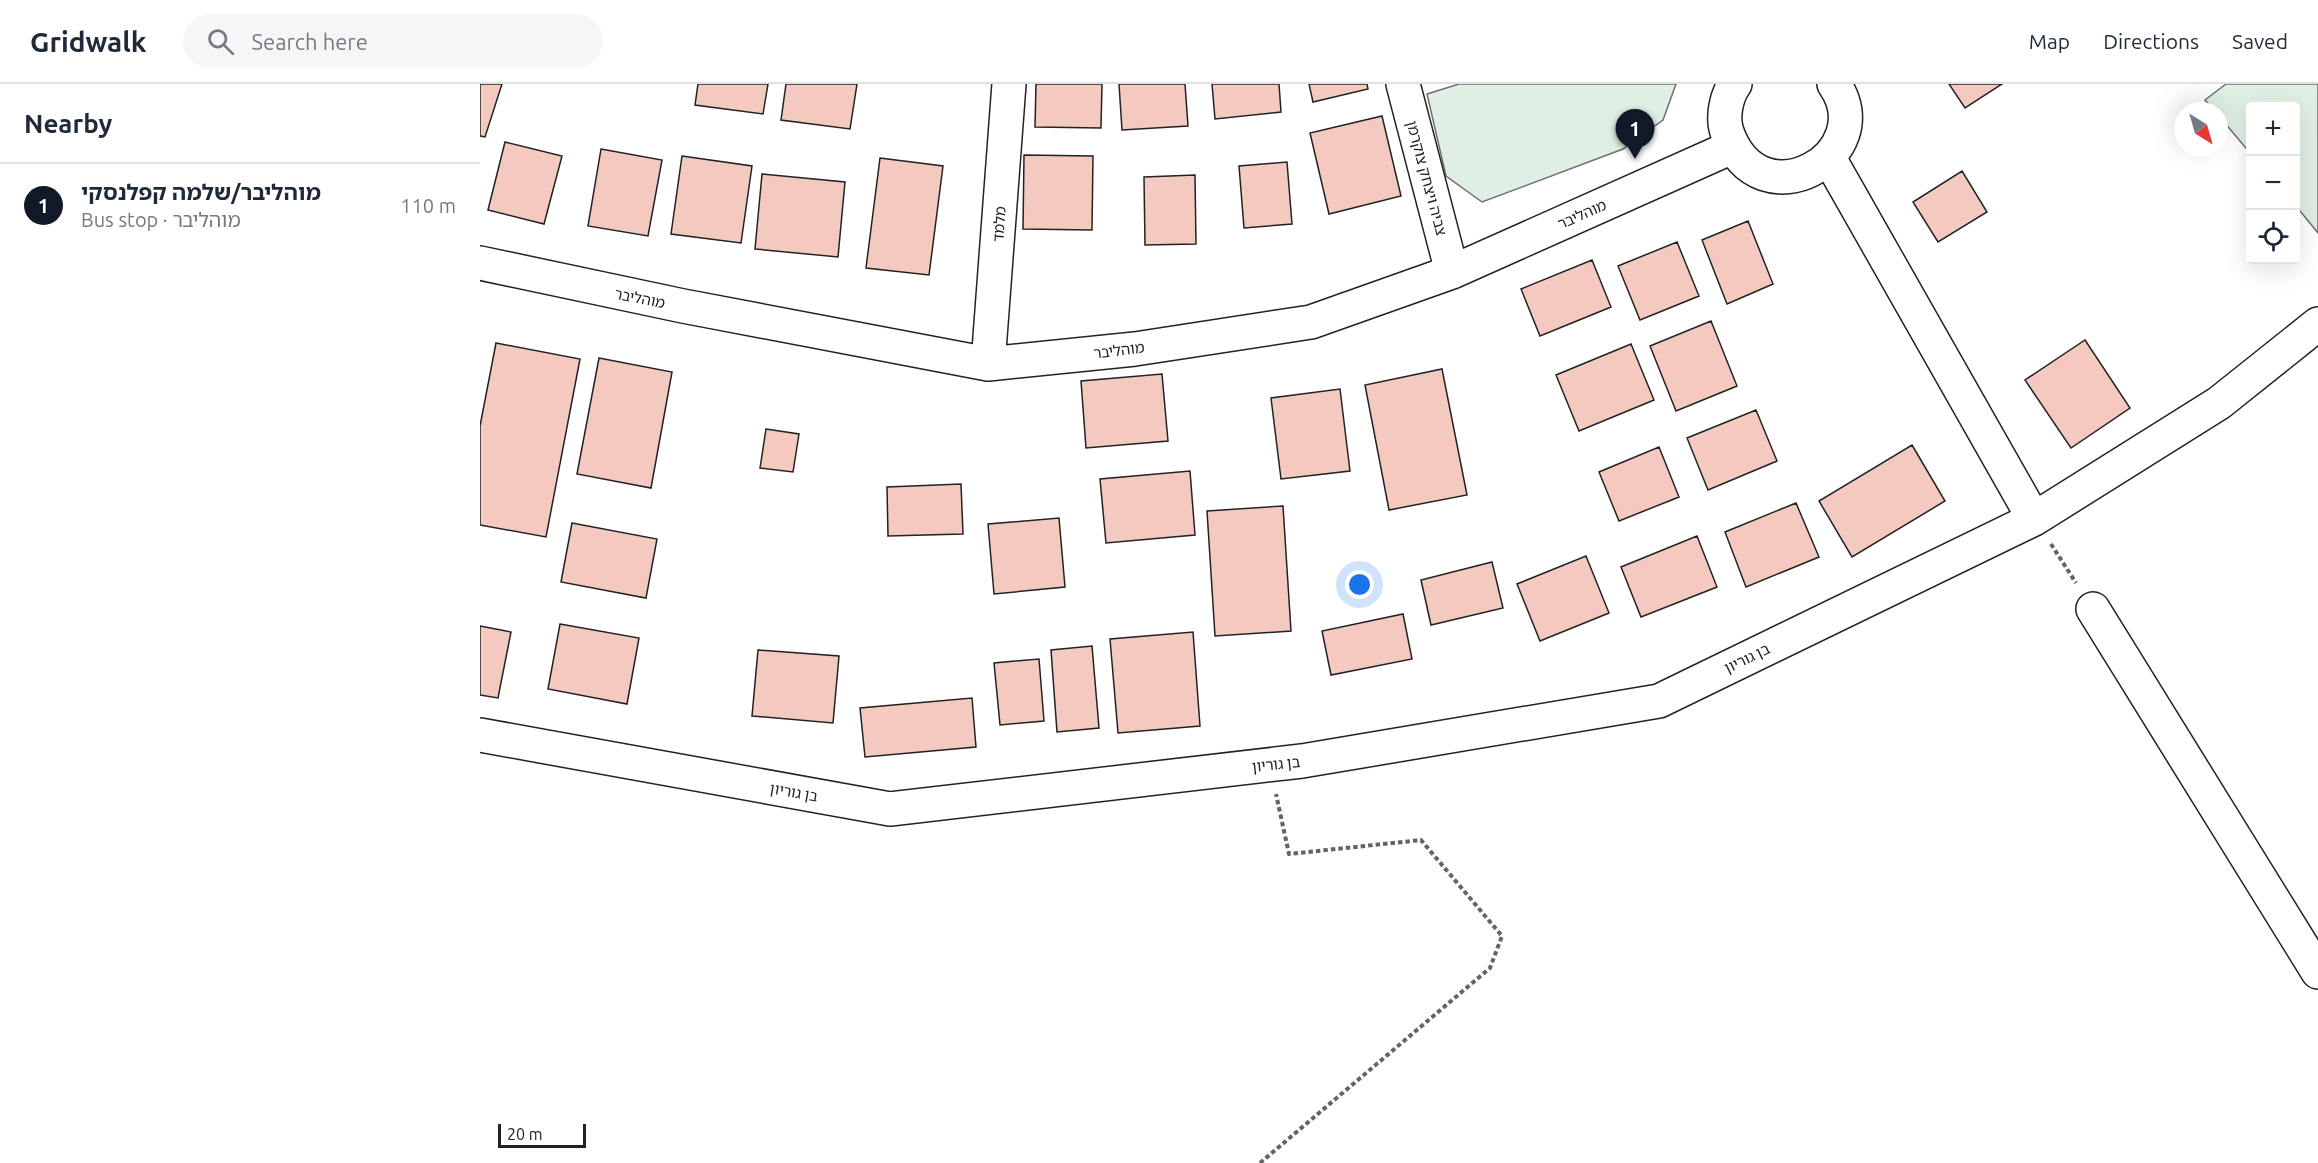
<!DOCTYPE html>
<meta charset="utf-8">
<style>
body{margin:0;font-family:Ubuntu,"Noto Sans Hebrew",sans-serif;background:#f6f6f7;color:#1f2937}
.controls{position:absolute;right:18px;top:18px;display:grid;overflow:hidden;border-radius:6px;box-shadow:0 6px 24px #0002}
.controls button{width:54px;height:54px;display:grid;place-items:center;padding:0;border:0;border-bottom:2px solid #e0e1e3;background:#fff;color:#1f2937;font:30px sans-serif}
.compass{position:absolute;left:1694px;top:18px;width:54px;height:54px;border-radius:50%;background:#fff;box-shadow:0 6px 24px #0002;rotate:143deg}
.scale{position:absolute;left:18px;bottom:15px;width:88px;box-sizing:border-box;padding-left:6px;border:3px solid #222;border-top:0;font-size:16px;line-height:21px;white-space:nowrap;color:#222;-webkit-text-stroke:4px #fff;paint-order:stroke}
.you{position:absolute;left:880px;top:501px;width:21px;height:21px;margin:-15px;border:4px solid #fff;border-radius:50%;background:#1a73e8;box-shadow:0 0 0 9px #1a73e833}
.badge{display:grid;place-items:center;width:39px;height:39px;border-radius:50%;background:#111827;color:#fff;font-size:20px;font-weight:700}
.pin{position:absolute;translate:-50% -50px;filter:drop-shadow(0 2px 3px #0008)}
.pin::after{content:'';position:absolute;top:32px;width:21px;height:18px;background:inherit;clip-path:polygon(0 0,100% 0,50% 100%)}
.list{margin:0;padding:0;list-style:none}
h2{display:flex;justify-content:space-between;align-items:center;height:78px;margin:0;padding:0 24px;font-size:26px}
h2 small{font-size:20px;font-weight:400;color:#747a83}
.list li{display:grid;grid-template-columns:39px 1fr auto;gap:18px;align-items:center;box-sizing:border-box;height:84px;padding:0 24px;border-top:2px solid #e0e1e3}
.list b{display:block;font-size:22px;white-space:nowrap}
.list p{margin:0;font-size:20px;white-space:nowrap;color:#747a83}
.list em{font-size:20px;font-style:normal;color:#747a83}
.icon{flex:none;width:33px;height:33px;fill:none;stroke:currentColor;stroke-width:2;stroke-linecap:round;stroke-linejoin:round}
.map{position:relative;flex:none;width:1838px;height:1079px;overflow:hidden}
header{display:flex;align-items:center;gap:36px;box-sizing:border-box;height:84px;padding:0 30px;background:#fff;border-bottom:2px solid #e0e1e3}
header strong{font-size:28px}
nav{display:flex;gap:33px;margin-inline-start:auto;font-size:21px}
.search{width:420px;height:54px;background:#f6f6f7;display:flex;align-items:center;gap:15px;box-sizing:border-box;padding:0 21px;border-radius:33px;color:#747a83;font-size:22px}
main{display:flex}
aside{flex:1;background:#fff}
.map>svg:first-child{display:block}
</style>
<header>
<strong>Gridwalk</strong>
<div class="search"><svg class="icon" aria-label="search" viewBox="0 0 24 24"><circle cx="10" cy="10" r="6"/><path d="M15 15l6 6"/></svg>Search here</div>
<nav><a>Map</a><a>Directions</a><a>Saved</a></nav>
</header>
<main>
<aside>
<h2>Nearby<small></small></h2>
<ul class="list">
<li><span class="badge">1</span><div><b>מוהליבר/שלמה קפלנסקי</b><p>Bus stop · מוהליבר</p></div><em>110 m</em></li>
</ul>
</aside>
<div class="map">
<svg width="1838" height="1079" viewBox="0 0 1838 1079">
<rect width="100%" height="100%" fill="#fff"/>
<path fill="#e0efe3" stroke="#6f6f6f" stroke-width="1.5" d="M979 0H1196L1183 36 1143 65 1002 118 966 92 947 10Z
M1746 0H1838V149L1816 122V22H1770V69L1739 32V27H1735L1725 16Z"/>
<path fill="#f3c9c0" stroke="#222" stroke-width="1.5" d="M0 0H22L5 53 0 52Z
M218 0H288L283 30 215 21Z
M306 0H377L370 45 301 36Z
M556 0H622L621 44 555 43Z
M639 0H705L708 42 642 46Z
M732 0H799L801 28 735 35Z
M829 0H887L888 5 833 18Z
M1469 0H1522L1485 24Z
M902 32 921 112 849 130 830 49Z
M25 58 82 72 64 140 8 126Z
M121 65 182 76 168 152 108 142Z
M544 71 613 72 612 146 543 145Z
M202 72 272 82 261 159 191 150Z
M400 74 463 82 449 191 386 184Z
M807 78 812 140 764 144 759 82Z
M1482 87 1507 128 1458 158 1433 118Z
M282 90 365 98 358 173 275 165Z
M715 91 716 160 665 161 664 93Z
M1268 137 1293 200 1247 220 1222 156Z
M1197 158 1219 212 1160 236 1138 182Z
M1112 176 1131 223 1060 252 1041 205Z
M1231 237 1257 302 1196 327 1170 262Z
M1605 256 1650 324 1591 364 1545 296Z
M16 259 100 275 66 453 0 441V342Z
M1151 260 1174 316 1099 347 1076 291Z
M119 274 192 288 171 404 97 390Z
M962 285 987 411 909 426 885 301Z
M682 290 688 357 606 364 601 297Z
M860 305 870 387 801 395 791 314Z
M1276 326 1297 377 1228 406 1207 354Z
M286 345 319 350 313 388 280 384Z
M1432 361 1465 417 1372 473 1339 417Z
M1179 363 1199 413 1139 437 1119 388Z
M710 387 715 451 626 459 620 395Z
M481 400 483 450 408 452 407 403Z
M1316 419 1339 473 1266 503 1245 448Z
M803 422 811 547 735 552 727 427Z
M579 434 585 503 514 510 508 440Z
M92 439 177 455 166 514 81 498Z
M1217 452 1237 503 1161 533 1141 483Z
M1106 472 1129 529 1060 557 1037 500Z
M1012 478 1023 524 951 541 941 496Z
M923 530 932 575 851 591 842 547Z
M80 540 159 554 147 620 68 605Z
M0 542 31 548 18 614 0 611Z
M713 548 720 642 638 649 630 555Z
M612 562 619 644 577 648 571 566Z
M278 566 359 572 353 639 272 632Z
M559 575 564 637 520 641 514 579Z
M492 614 496 663 385 673 380 624Z"/>
<g fill="none" stroke-linecap="round" stroke-linejoin="round">
<defs>
<path id="minor" d="M923 0 972 188
M1255 0C1246 12 1242 34 1247 48 1280 142 1403 70 1354 0
M1349 74 1554 435
M0 179 203 222 508 280 655 265 831 238 972 188 1252 63
M508 280 529 0
M1613 525 1838 888
M0 651 410 725 822 677 1179 617 1554 435 1739 319 1838 240"/>
</defs>
<use href="#minor" stroke="#222" stroke-width="36"/>
<path stroke="#646464" stroke-width="4" stroke-dasharray="4.5 3" stroke-linecap="butt" d="M1571 460 1596 499
M780 1079 1010 884 1022 852 941 756 809 770 796 710"/>
<use href="#minor" stroke="#fff" stroke-width="33"/>
</g>
<g text-anchor="middle" dominant-baseline="central" stroke-width="4.5" stroke-linejoin="round" paint-order="stroke">
<g font-size="15" fill="#222" stroke="#fff">
<text transform="translate(947 94) rotate(75)">צביה ויצחק צוקרמן</text>
<text transform="translate(1102 130) rotate(-24)">מוהליבר</text>
<text transform="translate(519 140) rotate(-86)">מלמד</text>
<text transform="translate(160 214) rotate(11)">מוהליבר</text>
<text transform="translate(639 266) rotate(-7)">מוהליבר</text>
<text transform="translate(1267 574) rotate(-26)">בן גוריון</text>
<text transform="translate(796 680) rotate(-6)">בן גוריון</text>
<text transform="translate(314 708) rotate(10)">בן גוריון</text>
</g>
</g>
</svg>
<div class="controls">
<button>+</button>
<button>−</button>
<button><svg class="icon" aria-label="locate" viewBox="0 0 24 24"><circle cx="12" cy="12" r="6"/><path d="M12 2v4M12 18v4M2 12h4M18 12h4"/></svg></button>
</div>
<svg class="compass" viewBox="-18 -18 36 36"><path d="M0-13l5 13h-10z" fill="#e53935"/><path d="M0 13l5-13h-10z" fill="#747a83"/></svg>
<div class="scale">20 m</div>
<div class="you"></div>
<div class="pin badge" style="left:1155px;top:75px">1</div>
</div>
</main>
